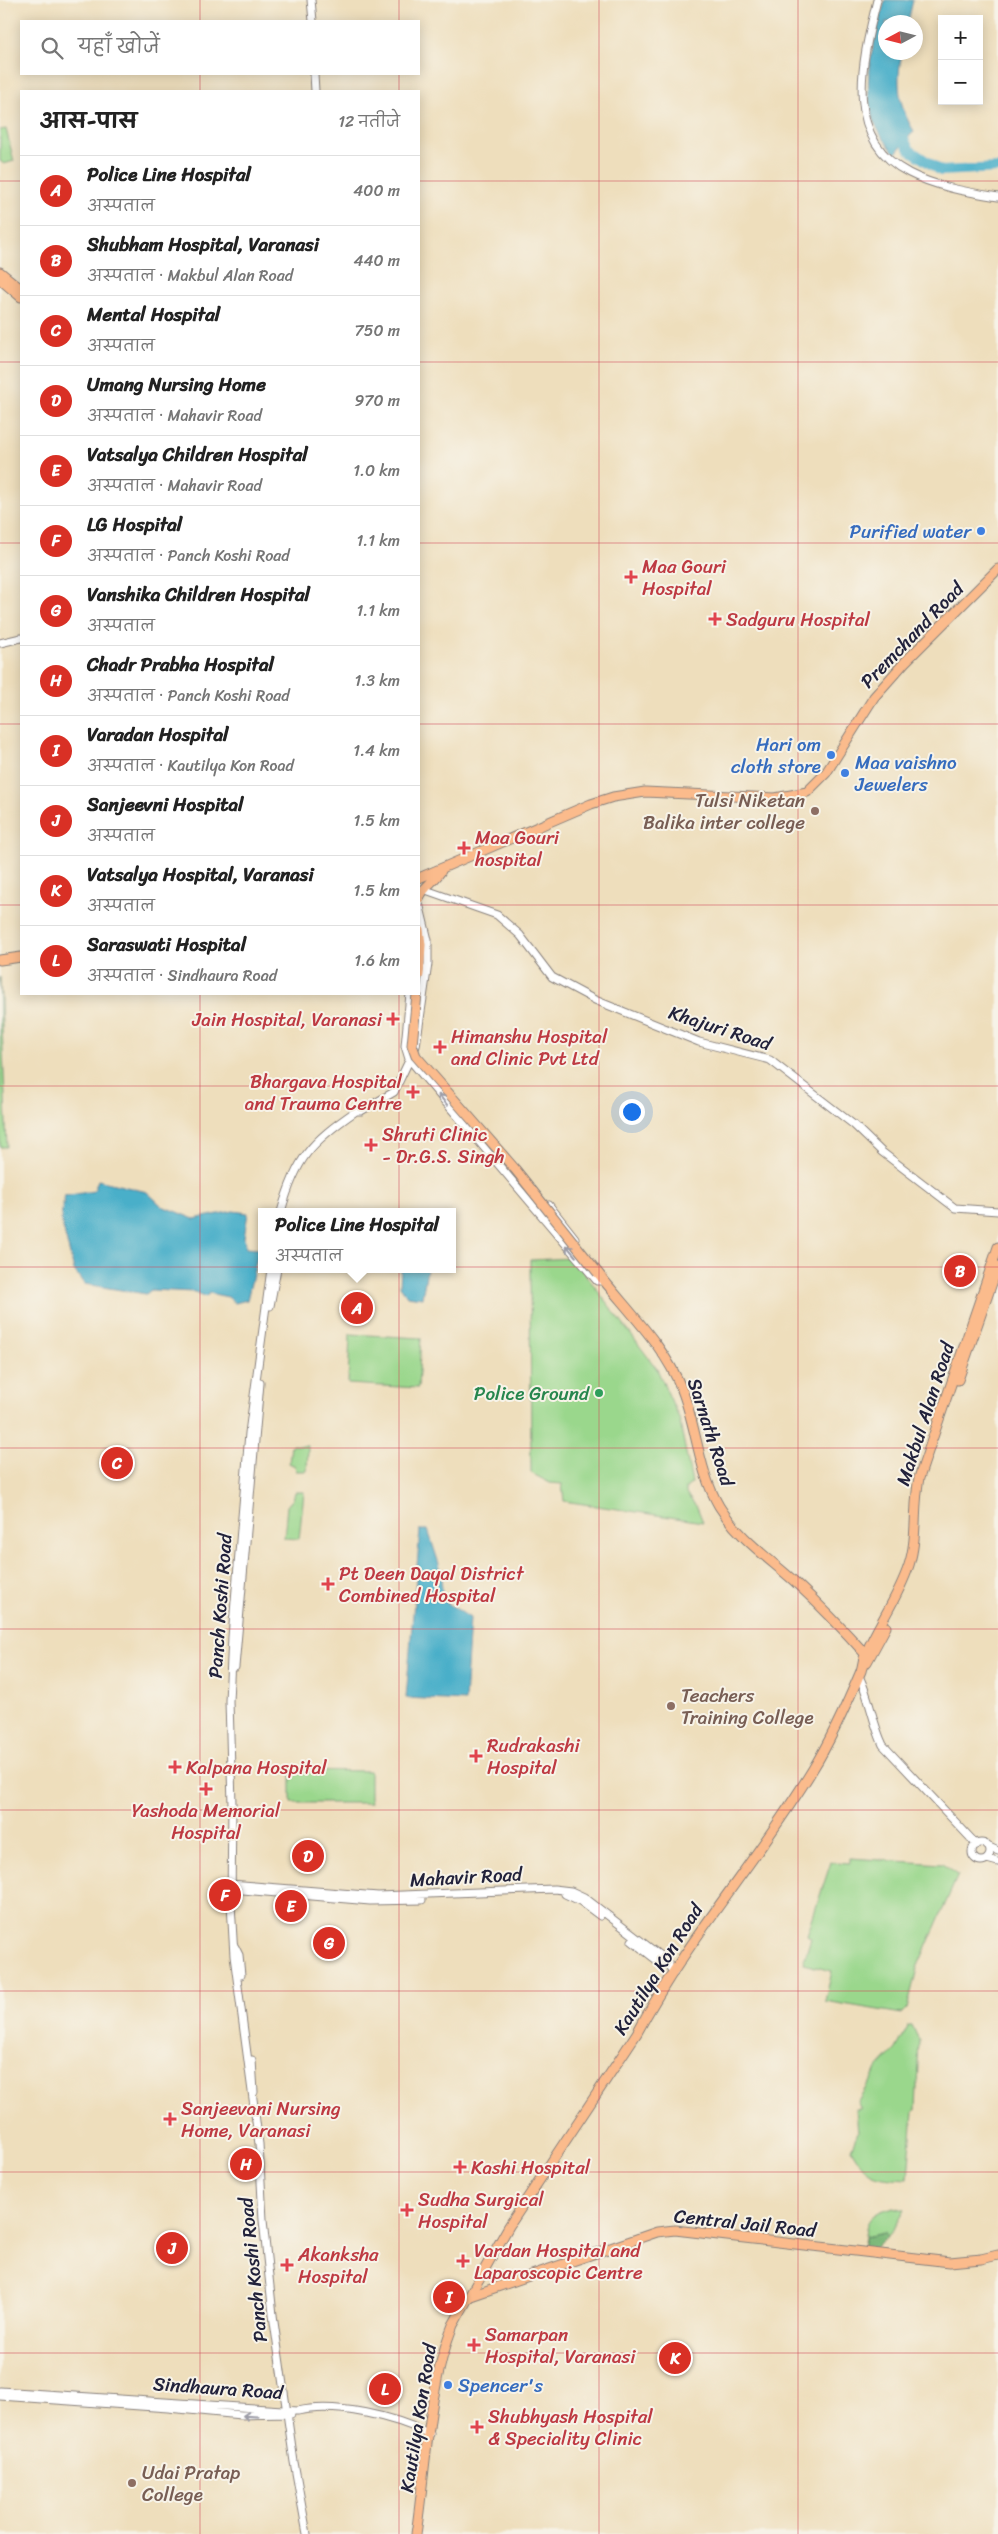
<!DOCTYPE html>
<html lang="hi">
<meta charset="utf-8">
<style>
body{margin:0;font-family:Sriracha,"Playpen Sans Deva",sans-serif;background:#f2f2f2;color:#222}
.controls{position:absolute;right:15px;top:15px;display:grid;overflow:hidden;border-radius:0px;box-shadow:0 2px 12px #0003}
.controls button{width:45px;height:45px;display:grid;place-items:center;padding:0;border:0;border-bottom:1px solid #e0e0e0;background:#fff;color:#222;font:25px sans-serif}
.compass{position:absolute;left:878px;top:15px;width:45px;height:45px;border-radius:50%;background:#fff;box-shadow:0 2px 12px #0003;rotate:263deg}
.you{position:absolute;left:631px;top:1111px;width:18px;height:18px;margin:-12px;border:4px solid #fff;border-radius:50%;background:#1a73e8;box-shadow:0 0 0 8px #1a73e833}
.badge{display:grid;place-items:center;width:32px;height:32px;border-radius:50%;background:#d93025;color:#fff;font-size:16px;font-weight:700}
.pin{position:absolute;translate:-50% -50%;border:2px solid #fff;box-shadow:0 1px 5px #0006}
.popup{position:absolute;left:258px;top:1208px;width:198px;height:65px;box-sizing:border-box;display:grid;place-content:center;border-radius:0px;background:#fff;filter:drop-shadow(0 1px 4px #0005);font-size:16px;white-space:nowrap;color:#767676}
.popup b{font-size:19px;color:#222}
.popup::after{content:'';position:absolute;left:50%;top:100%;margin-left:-10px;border:10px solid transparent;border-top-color:#fff}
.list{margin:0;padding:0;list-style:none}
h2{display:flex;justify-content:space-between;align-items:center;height:65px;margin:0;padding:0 20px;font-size:21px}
h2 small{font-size:16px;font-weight:400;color:#767676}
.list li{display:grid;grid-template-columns:32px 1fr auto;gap:15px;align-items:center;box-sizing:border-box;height:70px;padding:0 20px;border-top:1px solid #e0e0e0}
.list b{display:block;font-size:19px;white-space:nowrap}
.list p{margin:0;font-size:16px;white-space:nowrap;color:#767676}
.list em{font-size:16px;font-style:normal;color:#767676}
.icon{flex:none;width:28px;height:28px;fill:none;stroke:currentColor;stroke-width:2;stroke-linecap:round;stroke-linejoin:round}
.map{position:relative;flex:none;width:998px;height:2534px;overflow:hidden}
.search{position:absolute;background:#fff;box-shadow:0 2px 12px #0003;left:20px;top:20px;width:400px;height:55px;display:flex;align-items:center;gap:12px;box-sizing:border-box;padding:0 18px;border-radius:0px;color:#767676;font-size:19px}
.panel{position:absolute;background:#fff;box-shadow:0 2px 12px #0003;left:20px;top:90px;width:400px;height:905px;border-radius:0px}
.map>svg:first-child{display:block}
</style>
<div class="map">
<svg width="998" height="2534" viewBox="0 0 998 2534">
<rect width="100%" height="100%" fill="#f7f3e8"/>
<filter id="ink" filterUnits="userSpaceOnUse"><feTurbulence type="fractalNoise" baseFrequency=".02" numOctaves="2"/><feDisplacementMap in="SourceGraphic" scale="10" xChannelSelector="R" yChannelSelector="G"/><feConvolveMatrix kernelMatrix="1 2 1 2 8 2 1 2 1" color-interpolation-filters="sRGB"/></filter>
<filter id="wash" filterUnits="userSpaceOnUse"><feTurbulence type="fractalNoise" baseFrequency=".0096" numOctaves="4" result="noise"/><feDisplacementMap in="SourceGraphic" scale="20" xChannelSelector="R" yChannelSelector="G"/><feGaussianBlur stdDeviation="1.12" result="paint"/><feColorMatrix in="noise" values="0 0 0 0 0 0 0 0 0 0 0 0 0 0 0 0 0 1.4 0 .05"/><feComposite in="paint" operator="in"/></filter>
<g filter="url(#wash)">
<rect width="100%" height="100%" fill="#eedebc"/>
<path fill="#9ad78c" stroke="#5e7c64" d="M6 129 14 161 4 164 0 161V130Z
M0 977 7 1147H0Z
M573 1258 657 1369 679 1418 692 1483 686 1488V1494L697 1507 703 1522 564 1501 562 1484 550 1483 531 1473 530 1260Z
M350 1334 421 1338 418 1388 348 1384Z
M291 1445 308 1446 307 1471H296L295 1466 289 1463Z
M295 1492H304L299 1539 284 1538 287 1506 293 1499Z
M291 1770 370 1771V1803H291Z
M850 1858 942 1864 958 1875 917 1968 907 2009 902 2014 825 2001 832 1971 803 1964 811 1938 807 1935 831 1862 850 1863Z
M909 2025H912L919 2040 916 2110 913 2111 908 2179C876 2177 867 2178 851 2149L858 2132 856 2109H861L857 2102 878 2068 896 2049Z
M894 2207 905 2210 894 2229 887 2237 885 2232 865 2236C866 2216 876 2212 894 2207Z"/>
<path fill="#7bb878" stroke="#4e6d5a" d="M885 2232 887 2237 875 2249 863 2246 865 2236Z"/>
<path fill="#4aafc9" stroke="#366882" d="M885 0H913L908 22H886V52L902 53C896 81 898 106 914 131L895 154C887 143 877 132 873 118 861 79 875 38 885 0Z
M98 1180 147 1192 162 1206 194 1219 233 1211 248 1213 244 1238 246 1248 259 1249 247 1300 235 1303 228 1297 209 1293 206 1297 195 1292 151 1290 146 1294 84 1284 74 1270 61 1220 64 1196 94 1191Z
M401 1269H427L422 1298 407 1296 400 1286Z
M420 1530H428L440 1567 443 1600 470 1618 465 1701 406 1698Z"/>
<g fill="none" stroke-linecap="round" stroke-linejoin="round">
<path stroke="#4aafc9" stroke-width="10" d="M899 131 910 150 941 171 998 168"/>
</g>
</g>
<g filter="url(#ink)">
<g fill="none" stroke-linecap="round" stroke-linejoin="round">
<defs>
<path id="tertiary" d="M311 0 313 21
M877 0C863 58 841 138 909 173 936 187 968 192 998 197
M314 74 315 91
M0 643 21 638
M423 889 497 915 520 935 552 977 595 1000 699 1042 770 1060 854 1125 882 1152 955 1208 998 1211
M410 994 405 1046 409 1059 597 1281H605
M549 1205 575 1238
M281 1212C296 1158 311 1142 356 1111H361L394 1092 416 1046 428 964V940L419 903
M271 1269 249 1433 232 1637 229 1701 232 1804 231 1904 234 1956 259 2144 263 2220 273 2315 294 2462 307 2534
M270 1306 277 1269
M235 1667 260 1383
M859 1676C870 1698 872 1722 883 1745L977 1845
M972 1852a9 9 0 1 1 18 0a9 9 0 1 1-18 0Z
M987 1846 998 1851
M987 1859 998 1862
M230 1884 378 1896 554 1889 571 1891 584 1897 663 1958 674 1973
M243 1890 370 1901 422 1900
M565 1894 580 1901 600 1916
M632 1941 659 1962 669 1964
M235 1947 239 1955 241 1975
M252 2060 254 2092
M0 2391 298 2411C335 2402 396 2417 430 2434
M0 2396 168 2408 241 2415 291 2414"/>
<path id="primary" d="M468 2297 657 2232 675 2230 950 2262 981 2259 998 2255"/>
<path id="trunk" d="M0 272 21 289
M0 279 21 297
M419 878 591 804 613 797 645 792 775 798 807 792 826 773 874 697 905 662 998 569
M419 898C425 884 436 881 442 869
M419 929 421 945 419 975
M0 960 21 957
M598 1273C627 1310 665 1346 682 1390 697 1428 698 1470 719 1506 738 1537 767 1557 794 1581 820 1605 844 1630 868 1657
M958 1380 998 1266
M867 1662 886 1627
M416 2534C426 2468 428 2387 453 2325L509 2226 637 2033C687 1939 758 1860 813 1769 832 1738 847 1704 861 1671 863 1665 863 1658 866 1653 879 1623 899 1596 909 1565 918 1537 913 1507 919 1478L998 1247"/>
</defs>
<use href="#tertiary" stroke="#88807c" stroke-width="9"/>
<use href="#primary" stroke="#88807c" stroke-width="11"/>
<use href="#trunk" stroke="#88807c" stroke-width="11"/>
<use href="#tertiary" stroke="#fff" stroke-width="7"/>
<use href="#primary" stroke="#fbbb8c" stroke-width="9"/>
<use href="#trunk" stroke="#fbbb8c" stroke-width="9"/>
<defs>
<path id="trunk-bridge" d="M417 994 412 1045 416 1056 515 1169 598 1273"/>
</defs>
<use href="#trunk-bridge" stroke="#88807c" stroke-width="11" stroke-linecap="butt"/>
<use href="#trunk-bridge" stroke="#fbbb8c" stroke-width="9"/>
</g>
<defs><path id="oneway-shaft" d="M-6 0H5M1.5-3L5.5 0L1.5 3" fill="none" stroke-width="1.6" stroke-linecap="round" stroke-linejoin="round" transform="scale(1.25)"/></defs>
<g stroke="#9c9ca7">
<use href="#oneway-shaft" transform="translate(443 1100) rotate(-130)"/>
<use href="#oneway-shaft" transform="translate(571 1251) rotate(-130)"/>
<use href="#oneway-shaft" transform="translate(250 2416) rotate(-177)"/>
</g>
</g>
<path fill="none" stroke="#d1495b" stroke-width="1" stroke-opacity="0.55" d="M200 0V21M399 0V21M599 0V2534M798 0V2534M200 74V91M399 74V91M0 181H21M419 181H998M0 362H21M419 362H998M0 543H21M419 543H998M0 724H21M419 724H998M0 905H21M419 905H998M200 994V2534M399 994V2534M0 1086H998M0 1267H998M0 1448H998M0 1629H998M0 1810H998M0 1991H998M0 2172H998M0 2353H998"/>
<g fill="#3f7fe0" stroke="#f7f3e8" stroke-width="2">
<circle cx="981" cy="531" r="5"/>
<circle cx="831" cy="755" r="5"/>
<circle cx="845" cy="773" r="5"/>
<circle cx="448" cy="2385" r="5"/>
</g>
<g fill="#e0444e" stroke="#f7f3e8" stroke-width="2">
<path d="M628.5 569.5h5v5h5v5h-5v5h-5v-5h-5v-5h5z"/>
<path d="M712.5 611.5h5v5h5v5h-5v5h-5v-5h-5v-5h5z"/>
<path d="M461.5 840.5h5v5h5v5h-5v5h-5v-5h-5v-5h5z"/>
<path d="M390.5 1011.5h5v5h5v5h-5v5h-5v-5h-5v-5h5z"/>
<path d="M437.5 1039.5h5v5h5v5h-5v5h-5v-5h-5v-5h5z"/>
<path d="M410.5 1084.5h5v5h5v5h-5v5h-5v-5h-5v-5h5z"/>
<path d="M368.5 1137.5h5v5h5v5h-5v5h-5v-5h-5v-5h5z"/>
<path d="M325.5 1576.5h5v5h5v5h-5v5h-5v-5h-5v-5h5z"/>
<path d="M473.5 1748.5h5v5h5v5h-5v5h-5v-5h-5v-5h5z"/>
<path d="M172.5 1759.5h5v5h5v5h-5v5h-5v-5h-5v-5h5z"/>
<path d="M203.5 1781.5h5v5h5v5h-5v5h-5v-5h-5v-5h5z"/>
<path d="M167.5 2111.5h5v5h5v5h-5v5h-5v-5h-5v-5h5z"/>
<path d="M457.5 2159.5h5v5h5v5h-5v5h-5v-5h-5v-5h5z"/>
<path d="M404.5 2202.5h5v5h5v5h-5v5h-5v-5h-5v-5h5z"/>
<path d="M460.5 2253.5h5v5h5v5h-5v5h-5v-5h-5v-5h5z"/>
<path d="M284.5 2257.5h5v5h5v5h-5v5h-5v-5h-5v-5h5z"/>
<path d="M471.5 2337.5h5v5h5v5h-5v5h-5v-5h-5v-5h5z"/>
<path d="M474.5 2419.5h5v5h5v5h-5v5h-5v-5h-5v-5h5z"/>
</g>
<g fill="#8d6e63" stroke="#f7f3e8" stroke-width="2">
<circle cx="815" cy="811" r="5"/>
<circle cx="671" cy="1706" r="5"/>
<circle cx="132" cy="2483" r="5"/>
</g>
<circle fill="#2e9e5b" stroke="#f7f3e8" stroke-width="2" cx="599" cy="1393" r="5"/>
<g text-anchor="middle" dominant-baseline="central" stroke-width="4" stroke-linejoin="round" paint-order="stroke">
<g font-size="19" fill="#366cbe" stroke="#f7f3e8" text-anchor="end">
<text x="971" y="531">Purified water</text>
<text x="821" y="744">Hari om<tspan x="821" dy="22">cloth store</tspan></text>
<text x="855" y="762" text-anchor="start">Maa vaishno<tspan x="855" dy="22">Jewelers</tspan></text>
<text x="458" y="2385" text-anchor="start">Spencer's</text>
</g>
<g font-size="19" fill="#be3a42" stroke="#f7f3e8" text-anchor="start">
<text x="642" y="566">Maa Gouri<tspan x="642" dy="22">Hospital</tspan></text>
<text x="726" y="619">Sadguru Hospital</text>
<text x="475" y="837">Maa Gouri<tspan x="475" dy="22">hospital</tspan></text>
<text x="382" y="1019" text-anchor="end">Jain Hospital, Varanasi</text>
<text x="451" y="1036">Himanshu Hospital<tspan x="451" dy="22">and Clinic Pvt Ltd</tspan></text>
<text x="402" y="1081" text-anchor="end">Bhargava Hospital<tspan x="402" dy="22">and Trauma Centre</tspan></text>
<text x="382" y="1134">Shruti Clinic<tspan x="382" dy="22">- Dr.G.S. Singh</tspan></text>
<text x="339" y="1573">Pt Deen Dayal District<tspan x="339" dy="22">Combined Hospital</tspan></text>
<text x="487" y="1745">Rudrakashi<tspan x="487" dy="22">Hospital</tspan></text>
<text x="186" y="1767">Kalpana Hospital</text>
<text x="206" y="1810" text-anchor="middle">Yashoda Memorial<tspan x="206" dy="22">Hospital</tspan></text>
<text x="181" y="2108">Sanjeevani Nursing<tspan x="181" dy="22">Home, Varanasi</tspan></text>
<text x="471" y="2167">Kashi Hospital</text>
<text x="418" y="2199">Sudha Surgical<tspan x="418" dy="22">Hospital</tspan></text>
<text x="474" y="2250">Vardan Hospital and<tspan x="474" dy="22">Laparoscopic Centre</tspan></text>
<text x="298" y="2254">Akanksha<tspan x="298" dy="22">Hospital</tspan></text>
<text x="485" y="2334">Samarpan<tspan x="485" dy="22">Hospital, Varanasi</tspan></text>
<text x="488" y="2416">Shubhyash Hospital<tspan x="488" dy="22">&amp; Speciality Clinic</tspan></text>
</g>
<g font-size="19" fill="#22223b" stroke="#f7f3e8">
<text transform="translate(912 635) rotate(-46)">Premchand Road</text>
<text transform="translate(720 1028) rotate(18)">Khajuri Road</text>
<text transform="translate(925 1414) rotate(-72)">Makbul Alan Road</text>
<text transform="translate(711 1432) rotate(72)">Sarnath Road</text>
<text transform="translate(220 1606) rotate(-86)">Panch Koshi Road</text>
<text transform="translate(466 1877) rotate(-3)">Mahavir Road</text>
<text transform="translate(658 1969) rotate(-58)">Kautilya Kon Road</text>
<text transform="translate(745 2223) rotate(6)">Central Jail Road</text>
<text transform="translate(253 2270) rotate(-96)">Panch Koshi Road</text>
<text transform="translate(218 2388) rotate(4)">Sindhaura Road</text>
<text transform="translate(418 2418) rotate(-81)">Kautilya Kon Road</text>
</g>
<g font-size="19" fill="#785e54" stroke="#f7f3e8" text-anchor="start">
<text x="805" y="800" text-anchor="end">Tulsi Niketan<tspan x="805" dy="22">Balika inter college</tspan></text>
<text x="681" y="1695">Teachers<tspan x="681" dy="22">Training College</tspan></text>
<text x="142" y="2472">Udai Pratap<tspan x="142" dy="22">College</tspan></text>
</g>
<g font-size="19" fill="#27864d" stroke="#f7f3e8" text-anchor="end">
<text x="589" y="1393">Police Ground</text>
</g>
</g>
</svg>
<div class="controls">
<button>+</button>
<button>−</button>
</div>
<svg class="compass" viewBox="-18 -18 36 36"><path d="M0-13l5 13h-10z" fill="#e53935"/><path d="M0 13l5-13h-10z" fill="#767676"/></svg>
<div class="you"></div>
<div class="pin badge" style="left:357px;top:1308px">A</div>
<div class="popup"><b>Police Line Hospital</b>अस्पताल</div>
<div class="pin badge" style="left:960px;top:1271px">B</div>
<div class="pin badge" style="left:117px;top:1463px">C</div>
<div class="pin badge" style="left:308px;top:1856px">D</div>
<div class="pin badge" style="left:291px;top:1906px">E</div>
<div class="pin badge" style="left:225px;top:1895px">F</div>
<div class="pin badge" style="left:329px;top:1943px">G</div>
<div class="pin badge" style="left:246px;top:2164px">H</div>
<div class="pin badge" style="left:449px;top:2297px">I</div>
<div class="pin badge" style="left:172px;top:2248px">J</div>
<div class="pin badge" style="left:675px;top:2358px">K</div>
<div class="pin badge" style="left:385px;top:2389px">L</div>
<div class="search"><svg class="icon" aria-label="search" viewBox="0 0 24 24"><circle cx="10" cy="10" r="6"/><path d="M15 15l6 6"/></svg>यहाँ खोजें</div>
<section class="panel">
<h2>आस-पास<small>12 नतीजे</small></h2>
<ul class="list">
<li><span class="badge">A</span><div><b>Police Line Hospital</b><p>अस्पताल</p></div><em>400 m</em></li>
<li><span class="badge">B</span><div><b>Shubham Hospital, Varanasi</b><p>अस्पताल · Makbul Alan Road</p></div><em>440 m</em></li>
<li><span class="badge">C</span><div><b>Mental Hospital</b><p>अस्पताल</p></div><em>750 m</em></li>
<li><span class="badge">D</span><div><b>Umang Nursing Home</b><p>अस्पताल · Mahavir Road</p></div><em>970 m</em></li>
<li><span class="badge">E</span><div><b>Vatsalya Children Hospital</b><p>अस्पताल · Mahavir Road</p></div><em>1.0 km</em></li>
<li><span class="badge">F</span><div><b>LG Hospital</b><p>अस्पताल · Panch Koshi Road</p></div><em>1.1 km</em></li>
<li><span class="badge">G</span><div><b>Vanshika Children Hospital</b><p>अस्पताल</p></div><em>1.1 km</em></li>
<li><span class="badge">H</span><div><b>Chadr Prabha Hospital</b><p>अस्पताल · Panch Koshi Road</p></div><em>1.3 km</em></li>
<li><span class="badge">I</span><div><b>Varadan Hospital</b><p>अस्पताल · Kautilya Kon Road</p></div><em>1.4 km</em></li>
<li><span class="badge">J</span><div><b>Sanjeevni Hospital</b><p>अस्पताल</p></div><em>1.5 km</em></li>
<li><span class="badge">K</span><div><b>Vatsalya Hospital, Varanasi</b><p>अस्पताल</p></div><em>1.5 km</em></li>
<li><span class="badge">L</span><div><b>Saraswati Hospital</b><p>अस्पताल · Sindhaura Road</p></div><em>1.6 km</em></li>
</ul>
</section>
</div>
